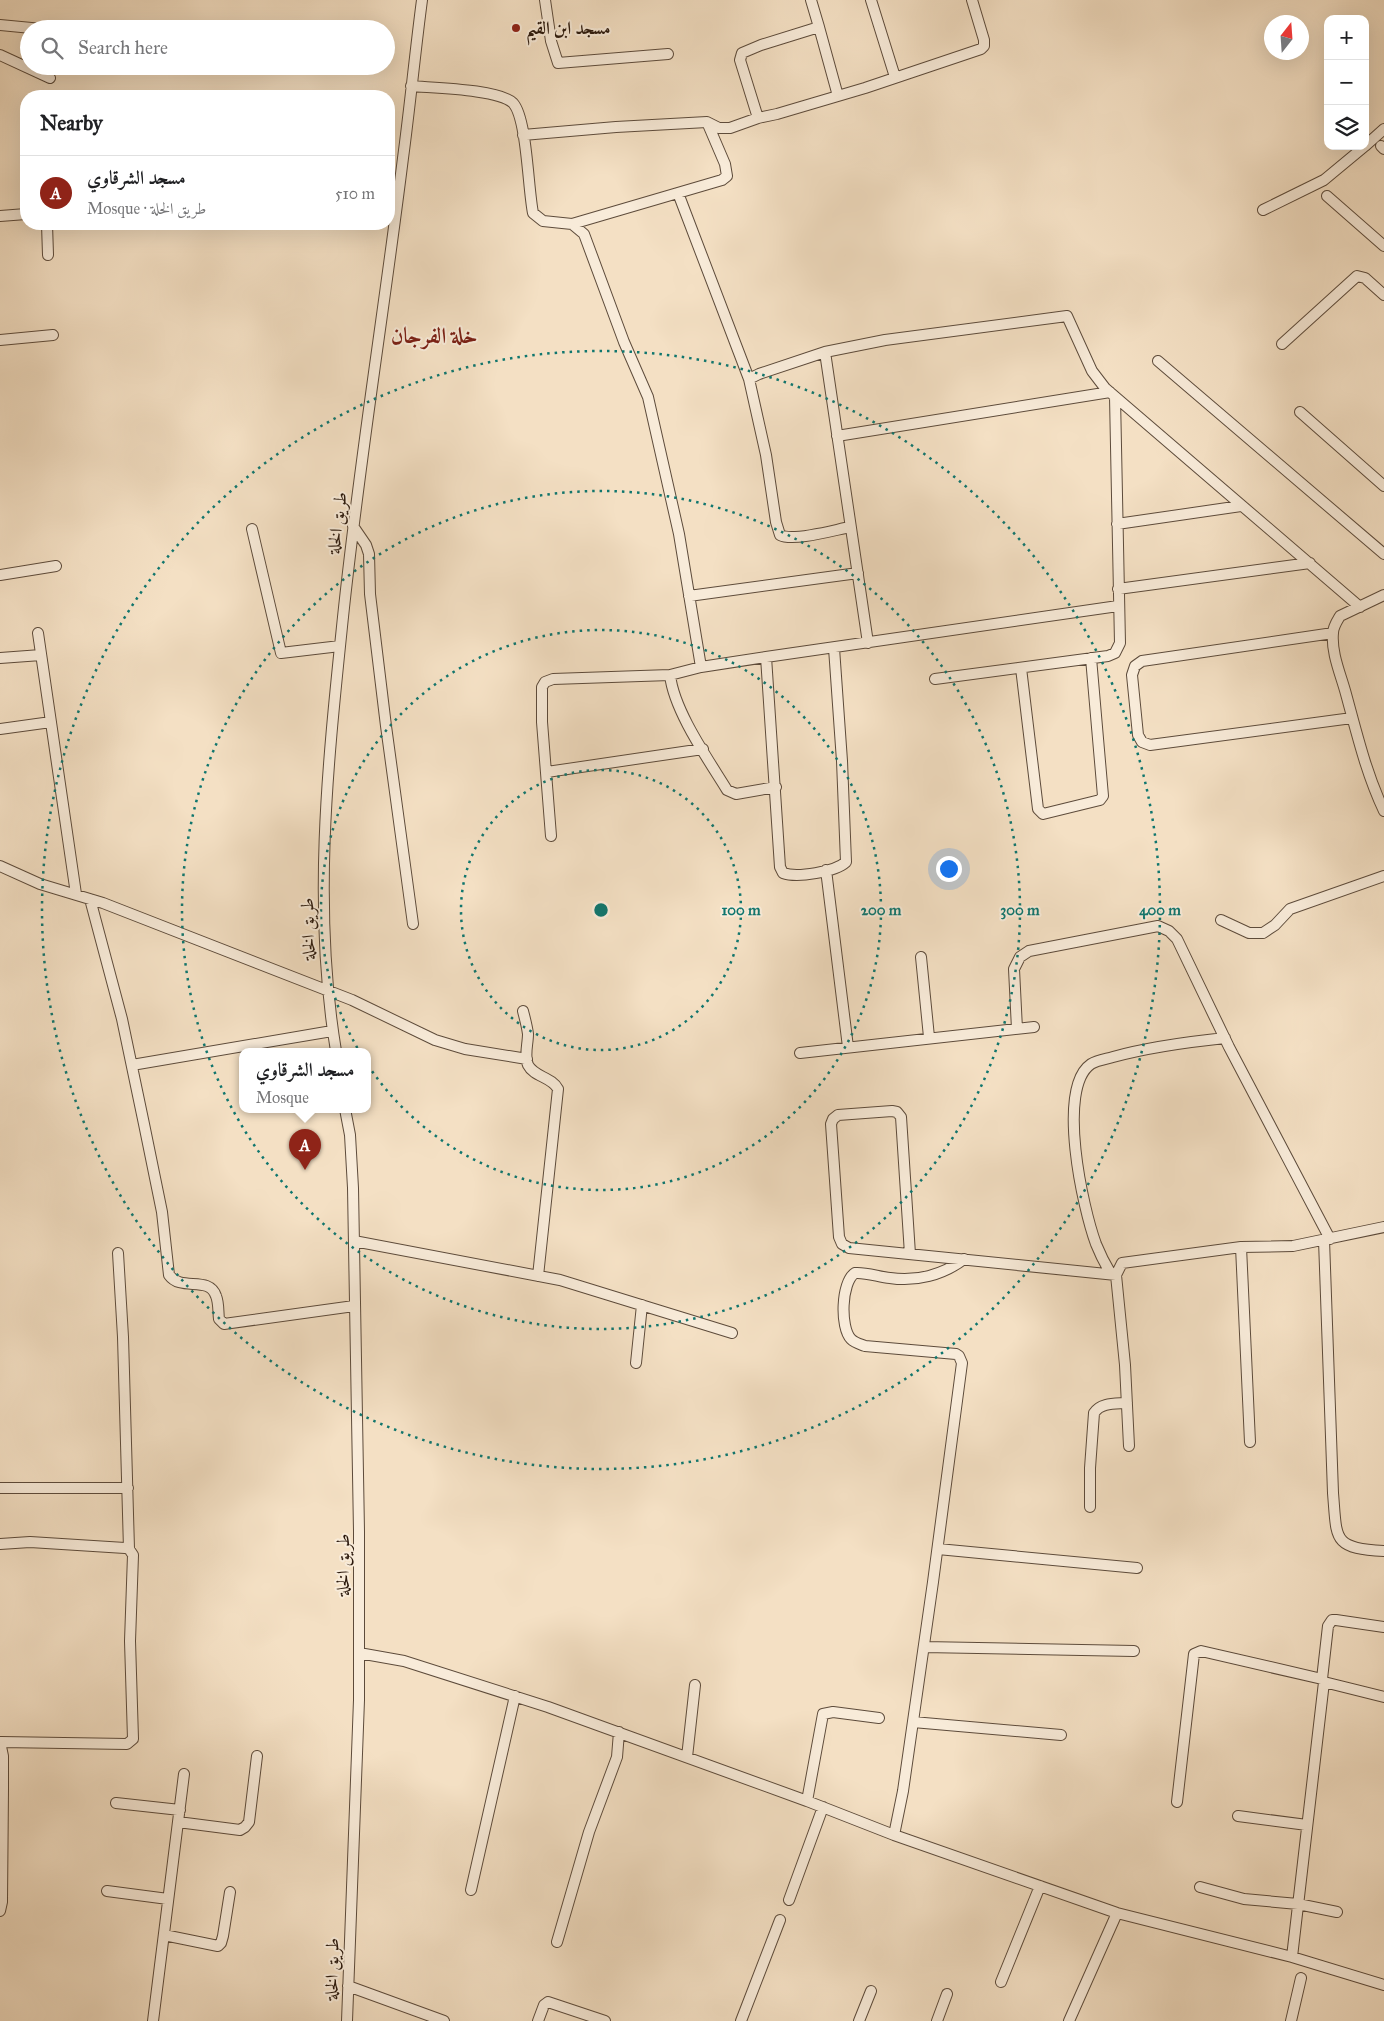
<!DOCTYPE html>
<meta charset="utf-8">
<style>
body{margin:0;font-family:"IM FELL Great Primer",Amiri,serif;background:#f6f6f6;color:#202124}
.controls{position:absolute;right:15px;top:15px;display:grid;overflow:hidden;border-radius:10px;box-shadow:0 5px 20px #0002}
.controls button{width:45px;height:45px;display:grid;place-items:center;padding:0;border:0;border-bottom:1px solid #e0e0e0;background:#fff;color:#202124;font:25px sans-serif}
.compass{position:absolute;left:1264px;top:15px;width:45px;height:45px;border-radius:50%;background:#fff;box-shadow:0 5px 20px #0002;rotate:17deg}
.you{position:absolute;left:948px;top:868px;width:18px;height:18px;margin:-12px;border:4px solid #fff;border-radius:50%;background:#1a73e8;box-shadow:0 0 0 8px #1a73e833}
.badge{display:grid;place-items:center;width:32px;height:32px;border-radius:50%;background:#8f2418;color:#fff;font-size:16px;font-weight:700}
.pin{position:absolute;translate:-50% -41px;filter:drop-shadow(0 1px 2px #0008)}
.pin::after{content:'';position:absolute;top:26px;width:18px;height:15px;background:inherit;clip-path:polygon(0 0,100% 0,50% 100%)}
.popup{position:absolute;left:239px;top:1048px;width:132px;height:65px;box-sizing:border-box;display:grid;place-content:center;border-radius:10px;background:#fff;filter:drop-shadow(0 1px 4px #0005);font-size:16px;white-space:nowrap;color:#757577}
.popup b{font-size:19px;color:#202124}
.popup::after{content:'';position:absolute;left:50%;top:100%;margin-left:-10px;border:10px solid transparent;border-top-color:#fff}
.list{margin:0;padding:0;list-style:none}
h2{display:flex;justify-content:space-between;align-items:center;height:65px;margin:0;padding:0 20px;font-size:21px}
h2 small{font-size:16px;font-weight:400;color:#757577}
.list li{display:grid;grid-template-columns:32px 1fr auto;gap:15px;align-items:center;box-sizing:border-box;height:75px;padding:0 20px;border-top:1px solid #e0e0e0}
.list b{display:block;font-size:19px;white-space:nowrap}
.list p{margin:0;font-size:16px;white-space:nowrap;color:#757577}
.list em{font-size:16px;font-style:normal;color:#757577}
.icon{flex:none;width:28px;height:28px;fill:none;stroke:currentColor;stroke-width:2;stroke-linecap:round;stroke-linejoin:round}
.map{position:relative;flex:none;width:1384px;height:2021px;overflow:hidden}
.search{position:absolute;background:#fff;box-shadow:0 5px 20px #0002;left:20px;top:20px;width:375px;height:55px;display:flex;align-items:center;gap:12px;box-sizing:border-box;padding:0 18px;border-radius:28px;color:#757577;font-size:19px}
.panel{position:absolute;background:#fff;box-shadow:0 5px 20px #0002;left:20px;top:90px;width:375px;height:140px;border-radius:20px}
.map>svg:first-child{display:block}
</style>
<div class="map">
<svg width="1384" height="2021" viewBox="0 0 1384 2021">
<rect width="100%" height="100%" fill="#f4e0c4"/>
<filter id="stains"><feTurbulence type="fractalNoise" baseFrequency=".004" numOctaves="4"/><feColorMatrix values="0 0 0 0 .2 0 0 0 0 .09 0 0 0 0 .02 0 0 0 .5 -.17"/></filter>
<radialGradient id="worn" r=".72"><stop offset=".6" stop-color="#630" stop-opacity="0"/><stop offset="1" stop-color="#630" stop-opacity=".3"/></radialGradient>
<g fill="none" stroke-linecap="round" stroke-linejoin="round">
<defs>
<path id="minor" d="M545 0 551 41 558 63 668 54
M811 0 819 27
M871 0 895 77
M0 25 42 29
M0 55 50 78
M411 86C432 88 499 89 513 103 527 118 528 189 533 213L543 221 572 224 584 234 624 342 648 397 679 534 701 667
M758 118 740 60 742 53 761 45 819 27 838 96
M523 135 616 127 707 122 719 128H730L758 118 777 114 865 88 981 49 984 46V40L972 0
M1365 146 1384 129
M1381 146 1384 149
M678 193 749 379
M1327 196 1384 246
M1263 210 1324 180 1365 146
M0 216 26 214
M47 224 48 255
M572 224 722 180 727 176 725 164 707 122
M0 340 53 335
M1282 344 1357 276 1365 278 1384 295
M825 352 868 643
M1158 361 1384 554
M1300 412 1384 486
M837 436 1110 392
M1117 524 1241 506
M353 526 366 545 369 554 370 594 386 726 413 924
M850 527C834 530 793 542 780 535L776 522 766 455 749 379 759 374 825 352 885 340 1067 316 1092 371 1105 388 1360 607
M252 529 281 653 340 646
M0 575 56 566
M1118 589 1310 563
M1384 595 1340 616C1337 621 1333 627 1333 633 1331 653 1341 675 1346 694 1357 734 1366 773 1384 811
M689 596 858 573
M38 633 76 894
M1333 633 1142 661 1135 666 1132 675 1138 735 1142 742 1150 745 1352 718
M766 657 780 867 783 873C797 878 835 872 846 862L842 761 834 648
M0 658 41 655
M1021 668 1038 809 1043 814 1047 813 1100 800 1103 796 1091 658
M935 679 1108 656 1115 653 1120 643 1115 397
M0 729 51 722
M547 772 703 749
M776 787 736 794 727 790C708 759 674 711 670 675L701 667 766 657 1118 606
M551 836 542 722V687L545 682 553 679 670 675
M0 866 40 884 103 903 352 1000 435 1040 465 1049 527 1059
M826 870 848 1047
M90 899 122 1019 144 1124 162 1212 169 1275C181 1292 209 1275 216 1296 219 1303 218 1312 219 1319L224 1324 354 1306
M1221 920 1249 933H1263L1275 925 1290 909 1384 876
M921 957 929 1037
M523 1011C525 1019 527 1026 528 1034 528 1044 524 1056 528 1065 534 1077 552 1077 558 1089L538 1276
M1017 1029 1014 969 1020 957 1029 951 1158 926 1169 931 1177 939 1229 1047 1330 1239
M336 1051C312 906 328 762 343 617 359 464 384 311 403 158 410 106 415 53 422 0
M800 1053 1034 1027
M132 1065 332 1031
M345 1109 350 1135 353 1188 359 1531V1700L347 2021
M1324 1240 1333 1493C1337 1540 1332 1548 1384 1551
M354 1241 560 1280 732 1333
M1241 1247 1250 1442
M118 1253 123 1337 129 1549
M910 1254 901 1117 897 1112 892 1111 838 1115 833 1119 831 1124 839 1237 842 1244 849 1248 1116 1275
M1111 1274C1105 1264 1100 1254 1096 1244 1083 1209 1056 1088 1091 1064 1097 1060 1106 1059 1113 1057 1149 1047 1187 1042 1225 1038
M636 1363 642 1305
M1129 1446 1125 1365 1116 1275 1122 1263 1241 1247 1293 1246 1384 1227
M0 1488H128
M1090 1507V1468L1094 1413C1101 1402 1116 1404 1127 1403
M0 1544 30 1542 125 1548 129 1549 133 1555 130 1641 133 1739 127 1744 1 1742
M938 1549 1137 1568
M924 1647 1134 1651
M359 1653 404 1661 548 1707 807 1801 894 1835 1117 1913 1292 1957 1384 1985
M1324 1682 1384 1697
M913 1722 1061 1735
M0 1742 3 1756V1789L2 1902 0 1911
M687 1757 695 1685
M807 1801 823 1714 833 1712 879 1718
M1177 1802 1194 1654 1201 1651 1322 1679
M116 1803 180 1810
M1238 1816 1307 1825
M178 1822 240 1830 245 1827 249 1822 257 1756
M894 1835 903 1791 933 1582 962 1363 959 1356 956 1354 865 1346C860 1344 855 1343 851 1339 840 1328 841 1282 855 1273 866 1272 879 1277 890 1278 916 1282 943 1275 964 1259
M1200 1887 1244 1899 1298 1904 1337 1912
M471 1890 515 1696
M107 1891 168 1899
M789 1900 823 1807
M164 1935 218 1946 221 1943 223 1936 230 1892
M557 1942 589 1832 617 1757 619 1732
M1292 1957 1324 1682 1322 1679 1328 1626 1332 1620H1336L1384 1627
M1001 1982 1040 1886
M348 1986 444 2021
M153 2021 184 1774
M538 2021 544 2005 548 2002 605 2021
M741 2021 780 1920
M859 2021 871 1991
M937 2021 947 1994
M1069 2021 1117 1913
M1291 2021 1301 1978"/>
</defs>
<use href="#minor" stroke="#5d4b3b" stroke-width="12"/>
<use href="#minor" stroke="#f8ebd9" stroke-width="10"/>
</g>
<g fill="none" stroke="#0f766e" stroke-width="2.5" stroke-dasharray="2.5 5">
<circle cx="601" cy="910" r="140"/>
<circle cx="601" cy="910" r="280"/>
<circle cx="601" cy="910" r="419"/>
<circle cx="601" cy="910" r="559"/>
</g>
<circle fill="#8f2418" stroke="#f8ebd9" stroke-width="2" cx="516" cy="28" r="5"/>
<g text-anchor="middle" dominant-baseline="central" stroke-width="4" stroke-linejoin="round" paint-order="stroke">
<g font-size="18" font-weight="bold" fill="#2b190d" stroke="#f8ebd9" text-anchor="start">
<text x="526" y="28">مسجد ابن القيم</text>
</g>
<g font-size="18" fill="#2b190d" stroke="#f8ebd9">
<text transform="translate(337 523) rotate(-83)">طريق الخلة</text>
<text transform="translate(308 929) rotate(-92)">طريق الخلة</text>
<text transform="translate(343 1565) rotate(-90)">طريق الخلة</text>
<text transform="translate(332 1969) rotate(-89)">طريق الخلة</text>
</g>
<g font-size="22" font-weight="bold" fill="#7a1f14" stroke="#f8ebd9">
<text x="434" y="335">خلة الفرجان</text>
</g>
</g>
<circle cx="601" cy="910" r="8" fill="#0f766e" stroke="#f8ebd9" stroke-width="2.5"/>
<g font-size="15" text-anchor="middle" font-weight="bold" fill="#0f766e" stroke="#f8ebd9" stroke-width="4" stroke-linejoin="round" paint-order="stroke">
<text x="741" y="915">100 m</text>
<text x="881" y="915">200 m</text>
<text x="1020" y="915">300 m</text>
<text x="1160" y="915">400 m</text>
</g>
<rect width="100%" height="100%" filter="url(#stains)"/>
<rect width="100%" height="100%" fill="url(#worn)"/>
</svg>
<div class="controls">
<button>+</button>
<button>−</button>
<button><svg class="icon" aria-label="layers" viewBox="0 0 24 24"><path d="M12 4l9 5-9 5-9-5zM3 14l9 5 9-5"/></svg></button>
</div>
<svg class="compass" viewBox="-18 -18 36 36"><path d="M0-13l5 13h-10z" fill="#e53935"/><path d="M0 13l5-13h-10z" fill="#757577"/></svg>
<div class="you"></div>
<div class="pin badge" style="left:305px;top:1170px">A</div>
<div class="popup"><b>مسجد الشرقاوي</b>Mosque</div>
<div class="search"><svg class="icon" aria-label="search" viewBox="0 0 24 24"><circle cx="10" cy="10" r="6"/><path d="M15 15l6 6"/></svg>Search here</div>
<section class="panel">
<h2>Nearby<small></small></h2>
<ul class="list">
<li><span class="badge">A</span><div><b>مسجد الشرقاوي</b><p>Mosque · طريق الخلة</p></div><em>510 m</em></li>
</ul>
</section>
</div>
